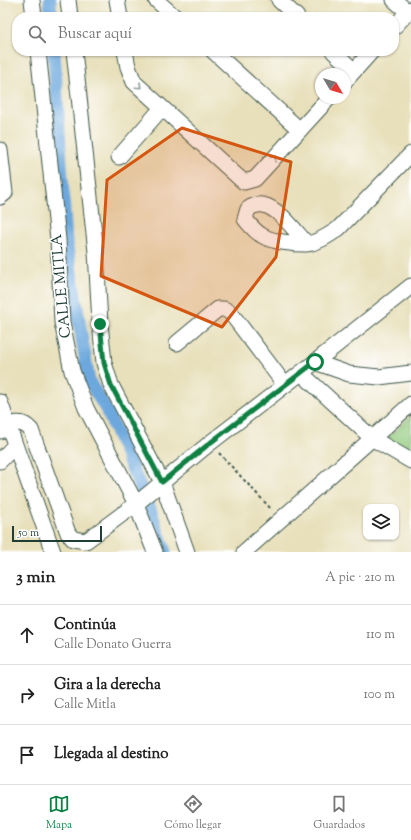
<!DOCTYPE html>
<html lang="es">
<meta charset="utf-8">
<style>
body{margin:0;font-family:"Sorts Mill Goudy",serif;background:#f6f6f6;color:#222}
.controls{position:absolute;right:12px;bottom:12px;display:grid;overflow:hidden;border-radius:8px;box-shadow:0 1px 3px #0004}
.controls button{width:36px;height:36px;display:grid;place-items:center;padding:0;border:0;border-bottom:1px solid #e0e0e0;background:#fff;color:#222;font:20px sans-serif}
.compass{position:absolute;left:315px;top:68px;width:36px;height:36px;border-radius:50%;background:#fff;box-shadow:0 1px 3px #0004;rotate:128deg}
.scale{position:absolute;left:12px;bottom:10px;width:90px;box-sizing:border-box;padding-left:4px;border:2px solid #1f3d34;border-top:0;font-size:11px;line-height:14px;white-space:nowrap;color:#1f3d34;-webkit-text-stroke:3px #fff;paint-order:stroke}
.stop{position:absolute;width:12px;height:12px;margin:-9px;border:3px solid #0b8043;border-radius:50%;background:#fff}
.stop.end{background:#0b8043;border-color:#fff;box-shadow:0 1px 4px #0008}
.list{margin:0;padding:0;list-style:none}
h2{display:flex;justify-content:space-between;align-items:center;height:52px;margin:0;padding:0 16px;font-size:17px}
h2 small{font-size:13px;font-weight:400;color:#767676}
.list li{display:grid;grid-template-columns:26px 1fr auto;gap:12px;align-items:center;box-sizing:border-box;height:60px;padding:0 16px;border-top:1px solid #e0e0e0}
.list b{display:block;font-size:15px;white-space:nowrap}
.list p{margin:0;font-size:13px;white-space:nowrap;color:#767676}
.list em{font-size:13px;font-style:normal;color:#767676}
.icon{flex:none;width:22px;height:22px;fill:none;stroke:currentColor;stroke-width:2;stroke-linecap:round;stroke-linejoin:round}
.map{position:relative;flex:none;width:411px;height:552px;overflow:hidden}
.search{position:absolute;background:#fff;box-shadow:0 1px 3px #0004;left:12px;right:12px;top:12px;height:44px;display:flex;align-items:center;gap:10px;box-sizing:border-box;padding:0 14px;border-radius:16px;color:#767676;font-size:15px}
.sheet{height:232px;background:#fff}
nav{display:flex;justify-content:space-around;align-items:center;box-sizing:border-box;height:56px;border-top:1px solid #e0e0e0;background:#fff;font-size:11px;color:#767676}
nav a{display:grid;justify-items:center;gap:2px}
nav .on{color:#0b8043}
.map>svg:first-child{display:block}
</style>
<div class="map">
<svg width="411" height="552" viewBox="0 0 411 552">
<rect width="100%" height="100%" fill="#fff"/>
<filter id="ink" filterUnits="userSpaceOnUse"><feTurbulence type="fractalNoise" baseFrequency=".025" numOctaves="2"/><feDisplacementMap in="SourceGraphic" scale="8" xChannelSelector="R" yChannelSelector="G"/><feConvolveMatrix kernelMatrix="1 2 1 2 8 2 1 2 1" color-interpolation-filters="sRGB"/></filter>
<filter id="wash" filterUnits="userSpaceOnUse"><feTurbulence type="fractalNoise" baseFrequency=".012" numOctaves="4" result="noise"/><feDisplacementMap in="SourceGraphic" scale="16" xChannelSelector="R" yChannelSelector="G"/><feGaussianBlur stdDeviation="0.9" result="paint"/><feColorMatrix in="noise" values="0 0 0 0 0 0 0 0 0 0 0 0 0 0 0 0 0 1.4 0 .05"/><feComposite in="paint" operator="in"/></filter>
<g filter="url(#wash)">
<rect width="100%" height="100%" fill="#e8e0bb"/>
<path fill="#92ca7d" stroke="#588458" d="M411 416V463L379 447Z"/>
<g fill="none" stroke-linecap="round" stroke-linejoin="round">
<path stroke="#6ca8dd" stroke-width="13" d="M50 0 51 17
M54 51 66 242 89 381 107 411 150 509 165 552"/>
</g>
</g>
<g filter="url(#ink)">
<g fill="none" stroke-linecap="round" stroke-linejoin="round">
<defs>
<path id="minor" d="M32 0 34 17
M68 0 70 17
M117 0 120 17
M156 0 175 17
M279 0 297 17
M394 0 408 12
M394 27 411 9
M38 51 58 239 62 322 72 371 86 408 136 504 155 552
M74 51 96 252 100 323 104 363 111 385 162 482 187 552
M125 51 128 67 134 82 237 176 244 182 255 179 329 98
M213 51 300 130
M333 51 354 71
M345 81 372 51
M0 150 5 193 0 197
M119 157 162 108
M307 244C296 232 279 208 263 205 257 204 252 206 248 209L245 219C250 225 255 232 263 236 272 242 296 244 306 244 318 243 329 235 338 229L411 154
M177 343 218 309H224L230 312 285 385
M315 362 349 374 379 377 411 373
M301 373 373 439 411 461
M0 402 53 552
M0 431C12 424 21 418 31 430L68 533 73 539 86 541 136 504 210 443 315 362 411 286
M0 461 15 445
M244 552 411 404"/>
</defs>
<use href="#minor" stroke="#3d5548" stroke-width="17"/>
<path stroke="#3d5548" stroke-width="2" stroke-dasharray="3 3" stroke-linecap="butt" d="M219 453 272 510"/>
<use href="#minor" stroke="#fff" stroke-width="15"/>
</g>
<defs><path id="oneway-chevron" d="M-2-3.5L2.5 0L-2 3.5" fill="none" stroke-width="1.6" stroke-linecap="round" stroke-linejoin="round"/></defs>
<g stroke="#8f9e9a">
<use href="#oneway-chevron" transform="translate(139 86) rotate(43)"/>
<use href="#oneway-chevron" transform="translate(274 158) rotate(-48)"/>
</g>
</g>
<g fill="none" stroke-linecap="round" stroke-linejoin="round" filter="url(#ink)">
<path stroke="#0b8043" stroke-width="5" d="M100 324 104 363 111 385 162 482 210 443 315 362"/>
</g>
<path fill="#d45610" fill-opacity="0.2" stroke="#d45610" stroke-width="3" stroke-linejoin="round" d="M182 128 291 162 276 257 222 327 101 276 107 180Z"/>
<g text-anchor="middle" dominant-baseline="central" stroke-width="3" stroke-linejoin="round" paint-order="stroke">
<g font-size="15" fill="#1f3d34" stroke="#fff">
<text transform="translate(62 286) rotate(-95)">CALLE MITLA</text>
</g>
</g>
</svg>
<div class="controls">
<button><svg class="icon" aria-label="layers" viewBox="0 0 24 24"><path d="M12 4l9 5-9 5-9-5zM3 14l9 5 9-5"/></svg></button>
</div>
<svg class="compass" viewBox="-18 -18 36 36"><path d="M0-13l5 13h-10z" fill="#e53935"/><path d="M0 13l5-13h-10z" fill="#767676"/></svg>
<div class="scale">50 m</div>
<div class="stop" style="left:315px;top:362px"></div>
<div class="stop end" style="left:100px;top:324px"></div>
<div class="search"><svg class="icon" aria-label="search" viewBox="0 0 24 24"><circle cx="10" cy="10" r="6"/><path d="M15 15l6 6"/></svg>Buscar aquí</div>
</div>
<section class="sheet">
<h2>3 min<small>A pie · 210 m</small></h2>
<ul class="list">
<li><svg class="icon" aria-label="ahead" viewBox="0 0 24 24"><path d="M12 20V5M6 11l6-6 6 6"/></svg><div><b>Continúa</b><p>Calle Donato Guerra</p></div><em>110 m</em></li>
<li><svg class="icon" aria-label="right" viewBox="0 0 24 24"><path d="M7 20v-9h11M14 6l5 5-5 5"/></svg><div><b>Gira a la derecha</b><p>Calle Mitla</p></div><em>100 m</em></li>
<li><svg class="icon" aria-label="arrive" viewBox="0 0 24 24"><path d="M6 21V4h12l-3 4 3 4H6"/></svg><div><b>Llegada al destino</b></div></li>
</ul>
</section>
<nav>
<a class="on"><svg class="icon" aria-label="map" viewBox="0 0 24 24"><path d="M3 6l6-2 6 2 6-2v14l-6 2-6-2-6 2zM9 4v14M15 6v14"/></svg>Mapa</a>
<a><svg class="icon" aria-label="directions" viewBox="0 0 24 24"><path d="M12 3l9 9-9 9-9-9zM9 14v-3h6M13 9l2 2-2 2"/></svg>Cómo llegar</a>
<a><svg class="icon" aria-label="saved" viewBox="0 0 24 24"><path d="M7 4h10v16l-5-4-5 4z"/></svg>Guardados</a>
</nav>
